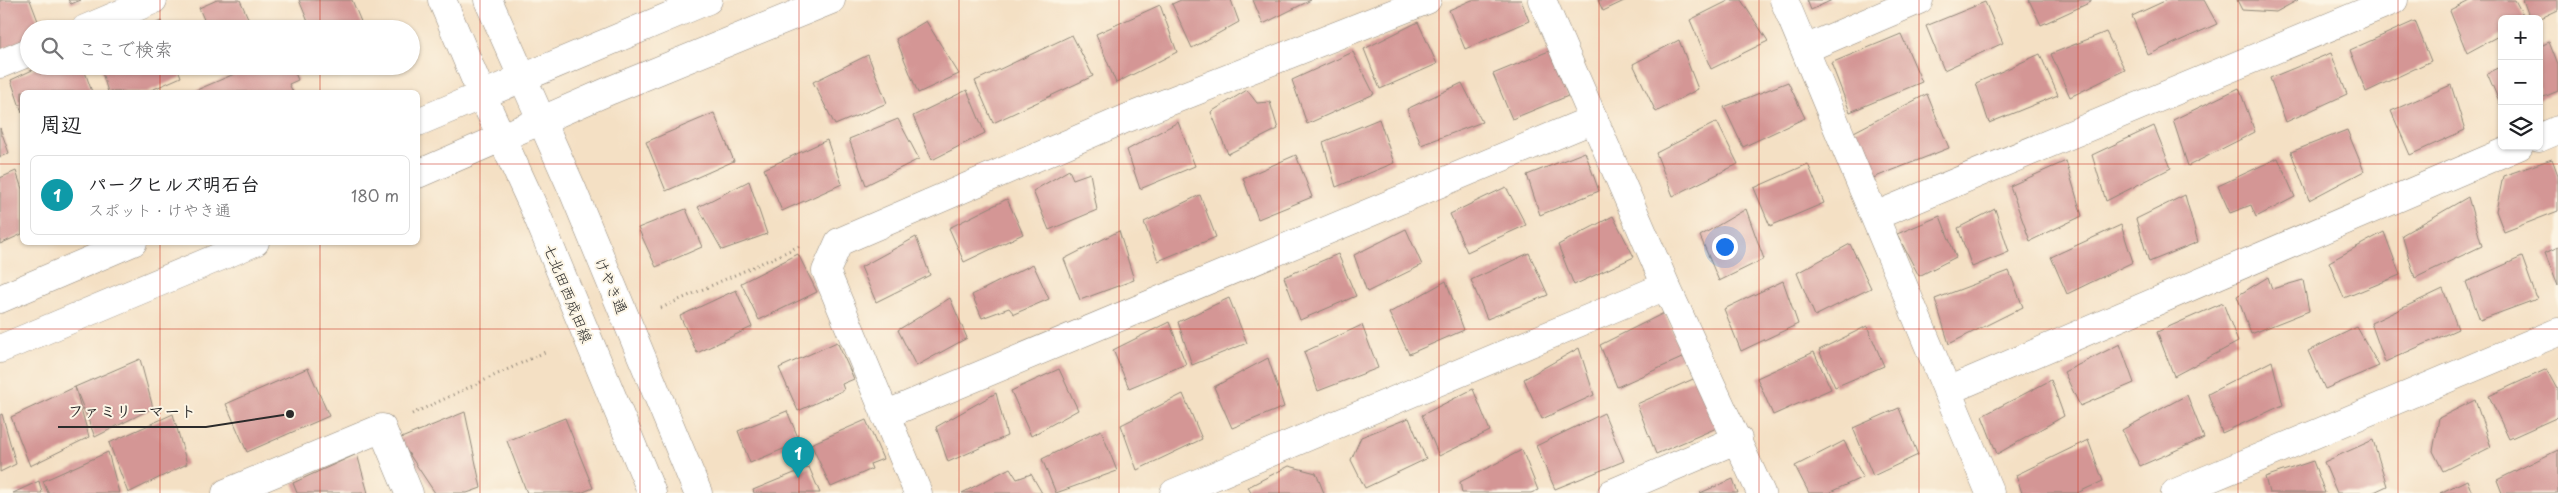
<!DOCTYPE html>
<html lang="ja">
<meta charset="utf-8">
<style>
body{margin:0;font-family:"Playpen Sans","Klee One",sans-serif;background:#f6f6f6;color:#202124}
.controls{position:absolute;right:15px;top:15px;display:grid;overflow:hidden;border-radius:8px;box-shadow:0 1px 4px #0004}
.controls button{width:45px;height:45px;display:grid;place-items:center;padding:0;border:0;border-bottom:1px solid #e0e0e0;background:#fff;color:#202124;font:25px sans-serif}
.you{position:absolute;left:1724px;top:246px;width:18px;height:18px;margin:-12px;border:4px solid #fff;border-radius:50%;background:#1a73e8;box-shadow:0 0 0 8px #1a73e833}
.badge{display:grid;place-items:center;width:32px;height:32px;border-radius:50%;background:#ea580c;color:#fff;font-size:16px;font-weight:700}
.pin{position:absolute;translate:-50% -41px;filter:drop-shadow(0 1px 2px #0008)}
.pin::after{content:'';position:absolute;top:26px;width:18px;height:15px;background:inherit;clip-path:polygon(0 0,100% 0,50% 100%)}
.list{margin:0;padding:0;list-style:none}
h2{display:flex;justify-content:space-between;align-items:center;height:65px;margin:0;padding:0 20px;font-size:21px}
h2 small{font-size:16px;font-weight:400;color:#757577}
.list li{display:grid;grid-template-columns:32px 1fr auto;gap:15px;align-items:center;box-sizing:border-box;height:80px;margin:0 10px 10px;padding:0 10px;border:1px solid #e0e0e0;border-radius:8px}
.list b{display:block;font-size:19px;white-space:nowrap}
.list p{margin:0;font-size:16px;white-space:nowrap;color:#757577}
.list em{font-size:16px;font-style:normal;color:#757577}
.icon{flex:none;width:28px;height:28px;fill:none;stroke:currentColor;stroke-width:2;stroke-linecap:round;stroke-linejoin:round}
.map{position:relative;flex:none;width:2558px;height:493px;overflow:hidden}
.search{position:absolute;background:#fff;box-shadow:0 1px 4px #0004;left:20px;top:20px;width:400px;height:55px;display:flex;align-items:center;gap:12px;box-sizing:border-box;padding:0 18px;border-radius:28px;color:#757577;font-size:19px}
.panel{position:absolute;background:#fff;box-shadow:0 1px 4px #0004;left:20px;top:90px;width:400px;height:155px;border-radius:8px}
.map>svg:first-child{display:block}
</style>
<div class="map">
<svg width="2558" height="493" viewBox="0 0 2558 493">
<rect width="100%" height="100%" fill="#fcf5e5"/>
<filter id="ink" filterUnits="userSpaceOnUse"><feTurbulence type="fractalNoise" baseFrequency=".02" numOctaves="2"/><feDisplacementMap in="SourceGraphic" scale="10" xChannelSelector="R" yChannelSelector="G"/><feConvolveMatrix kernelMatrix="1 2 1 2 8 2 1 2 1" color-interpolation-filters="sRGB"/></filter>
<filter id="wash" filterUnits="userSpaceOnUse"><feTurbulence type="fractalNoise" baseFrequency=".0096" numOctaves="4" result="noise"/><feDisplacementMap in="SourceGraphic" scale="20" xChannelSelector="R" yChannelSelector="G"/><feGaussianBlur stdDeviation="1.12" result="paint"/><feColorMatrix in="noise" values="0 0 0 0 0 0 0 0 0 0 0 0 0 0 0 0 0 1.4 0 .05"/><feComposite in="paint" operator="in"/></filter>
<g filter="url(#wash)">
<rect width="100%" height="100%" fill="#f4e0c4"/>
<g id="blocks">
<path fill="#d49695" d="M0 0H30L41 29H29V38L0 50Z
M68 0H81L71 4Z
M217 0H240L253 29H208L199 8Z
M299 0H352L364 29H311Z
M1181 0H1231L1239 22 1192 48 1172 4Z
M1253 0H1311L1263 24Z
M1472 0H1521L1529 21 1465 49 1449 10Z
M1598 0H1626L1603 11Z
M1730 0H1741L1768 41 1711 69 1690 20Z
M1807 0H1832L1811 10Z
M2029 0H2091V2L2041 25Z
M2167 0H2204L2217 24 2148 55 2132 16Z
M2237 0H2298L2276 12 2242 10Z
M2471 0H2515L2525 19H2502V34L2467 53 2450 11Z
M2523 0H2558V10L2539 19H2530Z
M1985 2 2003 43 1944 70 1926 26Z
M1160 5 1177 52 1116 83 1096 34Z
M161 21 163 29H144Z
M926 21 959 74 918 93 896 39Z
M2415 21 2431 61 2366 92 2350 50Z
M1418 22 1437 64 1380 89 1364 49Z
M2106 32 2125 70 2070 97 2051 54Z
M1901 34 1922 82 1850 112 1831 63Z
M1072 35 1093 76 993 123 975 81Z
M1679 40 1698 89 1656 112 1633 64Z
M2549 42 2558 65V91L2539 99V47Z
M1549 51 1568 96 1512 119 1493 74Z
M1353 52 1374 94 1307 124 1292 80Z
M2331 53 2347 94 2286 122 2270 78Z
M2040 54 2058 95 1989 123 1976 83Z
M868 55 887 103 835 125 813 82Z
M41 66H83L92 92H22V113L11 80Z
M100 66H177L181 77 147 92H108Z
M253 66H292L298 80 289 84 293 92H192Z
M2502 66V108L2487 73Z
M1788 82 1805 118 1743 147 1724 107Z
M1462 83 1482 122 1421 145 1407 109Z
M2451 85 2465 130 2410 155 2391 111Z
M2239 88 2255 132 2188 166 2173 120Z
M967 90 985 133 932 160 913 116Z
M1247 90 1257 103 1270 102 1278 129 1228 154 1211 112Z
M1927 94 1949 148 1873 178 1852 133Z
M714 113 734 161 666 191 646 142Z
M898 119 919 159 866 185 849 139Z
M1379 119 1394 163 1336 187 1323 142Z
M1178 122 1195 166 1140 189 1127 150Z
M1717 122 1738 164 1673 196 1656 153Z
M2154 126 2171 168 2106 201 2092 155Z
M0 128 9 153 0 157Z
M2347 130 2364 171 2309 200 2291 152Z
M827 140 842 184 782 211 764 169Z
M1585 152 1599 191 1540 215 1527 175Z
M1296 155 1312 197 1258 219 1243 178Z
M2278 158 2295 197 2256 217 2251 205 2230 213 2218 186Z
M2552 159 2558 175V211L2504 232 2496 211 2503 176Z
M2066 161 2082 216 2030 241 2010 186Z
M1808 164 1824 203 1770 226 1754 188Z
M1069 170 1073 179 1090 173 1097 210 1049 230 1033 191Z
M16 171 22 189V234L0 244V178Z
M749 181 767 234 722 250 698 207Z
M1506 187 1526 225 1467 252 1450 214Z
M1200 195 1216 237 1158 261 1144 222Z
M2185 195 2198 242 2149 262 2136 219Z
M2468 197 2482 246 2415 278 2402 235Z
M1007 199 1023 234 964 262 949 228Z
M686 209 702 247 656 267 638 228Z
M1746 209 1764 259 1719 281 1700 236Z
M1995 209 2009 252 1972 267 1958 228Z
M1613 216 1634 257 1574 285 1558 245Z
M1940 216 1956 257 1919 276 1897 234Z
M2121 225 2133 262 2067 294 2051 257Z
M1406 229 1422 265 1367 292 1354 255Z
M1119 231 1134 280 1080 300 1064 259Z
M2384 232 2400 275 2344 298 2329 262Z
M916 237 930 275 876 302 861 267Z
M1850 244 1871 288 1815 316 1797 273Z
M2558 247V286L2545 253Z
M1529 253 1548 295 1487 319 1471 280Z
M798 254 817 292 759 320 741 283Z
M1338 254 1356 296 1300 320 1284 277Z
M2522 257 2537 299 2480 320 2466 282Z
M1033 264 1049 299 1014 314 1009 308 982 318 972 295Z
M2009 271 2023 307 1949 344 1935 299Z
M2268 277 2272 289 2303 280 2309 311 2251 334 2237 296Z
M1446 281 1464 330 1409 354 1389 313Z
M1783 281 1798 324 1741 351 1724 309Z
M2443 289 2458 329 2385 362 2371 323Z
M736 290 752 327 697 353 680 316Z
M950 298 967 338 916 366 898 330Z
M1229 298 1247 343 1192 365 1178 322Z
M2223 303 2238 342 2174 376 2157 332Z
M1664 313 1684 357 1617 387 1600 345Z
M1169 322 1186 364 1129 388 1113 350Z
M1362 325 1378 368 1318 391 1304 352Z
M1867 326 1884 366 1835 387 1819 350Z
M2357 327 2379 366 2325 389 2308 351Z
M837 342 854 379 842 384 844 390 798 411 779 368Z
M2120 344 2134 383 2080 406 2064 372Z
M1579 348 1594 395 1542 419 1524 379Z
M1814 352 1831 389 1773 415 1757 378Z
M1268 358 1284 407 1232 428 1214 387Z
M140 359 153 408 95 437 75 387Z
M2272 361 2283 405 2222 433 2208 394Z
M308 368 329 416 247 452 226 404Z
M1059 369 1078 410 1031 436 1011 391Z
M2547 369 2558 389V417L2509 439 2489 396Z
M1700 376 1719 427 1656 454 1637 404Z
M2051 380 2064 416 1997 454 1982 416Z
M75 387 89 437 30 466 11 417Z
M1473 389 1490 431 1439 456 1422 415Z
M996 393 1007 436 948 462 936 427Z
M1183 394 1202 439 1137 470 1121 425Z
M2187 395 2204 438 2140 466 2122 430Z
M2475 400 2491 447 2443 471 2433 451 2439 418Z
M1899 408 1918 455 1873 476 1853 428Z
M787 411 800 442 750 463 738 431Z
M465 412 481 488 467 493H435L399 439Z
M1604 413 1624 461 1555 489 1536 446Z
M2 414 16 464 0 472V415Z
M173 414 187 464 128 493 109 443Z
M565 418 593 488 581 493H527L507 441Z
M1409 418 1426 459 1365 488 1351 460 1361 437Z
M866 420 883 459 870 464 872 469 831 487 811 444Z
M1101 430 1117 471 1056 493 1042 459Z
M2088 440 2103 481 2077 493H2022L2016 475Z
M2373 440 2387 486 2372 493H2337L2324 462Z
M1844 441 1863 477 1828 493H1809L1795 466Z
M1522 450 1538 490 1531 493H1462L1460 482Z
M2558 450V493H2502L2497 480Z
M108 452 119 493H48L43 481Z
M357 454 368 493H297L293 483Z
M2313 461 2325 493H2269L2265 477Z
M1289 466 1316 473 1324 493H1251L1248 487Z
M809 467 820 493H754L753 490Z
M1010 468 1017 479 1031 474 1042 493H962Z
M1733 479 1738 493H1700Z
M2467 480 2472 493H2440Z
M39 481 42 493H13Z"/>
</g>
</g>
<g filter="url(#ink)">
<use href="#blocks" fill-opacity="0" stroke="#908678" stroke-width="1"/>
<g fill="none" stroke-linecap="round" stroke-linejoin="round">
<defs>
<path id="minor" d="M442 0 482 95 534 208 652 493
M488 0 573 191 698 493
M1542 0 1666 286 1761 493
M1784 0 1990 493
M85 29 153 0
M1805 49 1919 0
M0 64 29 52
M418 122 708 0
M2539 138 2558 130
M418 174 611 90 831 0
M1875 216 2394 0
M0 299 133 242
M0 349 255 242
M1947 391 2519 146
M885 415 1594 119
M226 493 382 428 409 493
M918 493 826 271 839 242 1125 119 1427 0
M1174 493 1666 286
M1612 493 1738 439
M2175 493 2558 332"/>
</defs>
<use href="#minor" stroke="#908678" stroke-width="29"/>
<path stroke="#908678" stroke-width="3" stroke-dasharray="1 4" stroke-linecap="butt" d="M661 308 802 245
M412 414 545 352"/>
<use href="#minor" stroke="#fff" stroke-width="28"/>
</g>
</g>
<path fill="none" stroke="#c8321e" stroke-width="1" stroke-opacity="0.55" d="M160 0V29M320 0V29M480 0V493M640 0V493M799 0V493M959 0V493M1119 0V493M1279 0V493M1439 0V493M1599 0V493M1759 0V493M1919 0V493M2078 0V493M2238 0V493M2398 0V493M160 66V92M320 66V92M0 164H22M418 164H2558M160 242V493M320 242V493M0 329H2558"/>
<g text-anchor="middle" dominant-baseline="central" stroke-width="4" stroke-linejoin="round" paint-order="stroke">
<g font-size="15" fill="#2b2b2b" stroke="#fcf5e5">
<text transform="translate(612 285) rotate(67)">けやき通</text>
<text transform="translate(569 293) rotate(68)">七北田西成田線</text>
</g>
</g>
<path fill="none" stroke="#2b2b2b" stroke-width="2" d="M290 414L206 427H58"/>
<circle fill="#2b2b2b" stroke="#fcf5e5" stroke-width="2" cx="290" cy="414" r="5"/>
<g font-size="16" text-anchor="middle" font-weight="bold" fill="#2b2b2b" stroke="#fcf5e5" stroke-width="4" stroke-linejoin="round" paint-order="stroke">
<text x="132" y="417">ファミリーマート</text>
</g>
</svg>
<div class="controls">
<button>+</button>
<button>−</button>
<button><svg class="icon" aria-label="layers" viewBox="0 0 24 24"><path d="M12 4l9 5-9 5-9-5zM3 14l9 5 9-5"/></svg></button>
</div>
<div class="you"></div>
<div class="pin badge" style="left:798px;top:478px;background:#0f9aa8">1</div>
<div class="search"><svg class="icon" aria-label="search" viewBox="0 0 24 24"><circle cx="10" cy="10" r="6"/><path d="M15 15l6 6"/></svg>ここで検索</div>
<section class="panel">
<h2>周辺<small></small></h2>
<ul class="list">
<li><span class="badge" style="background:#0f9aa8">1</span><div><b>パークヒルズ明石台</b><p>スポット · けやき通</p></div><em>180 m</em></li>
</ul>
</section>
</div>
